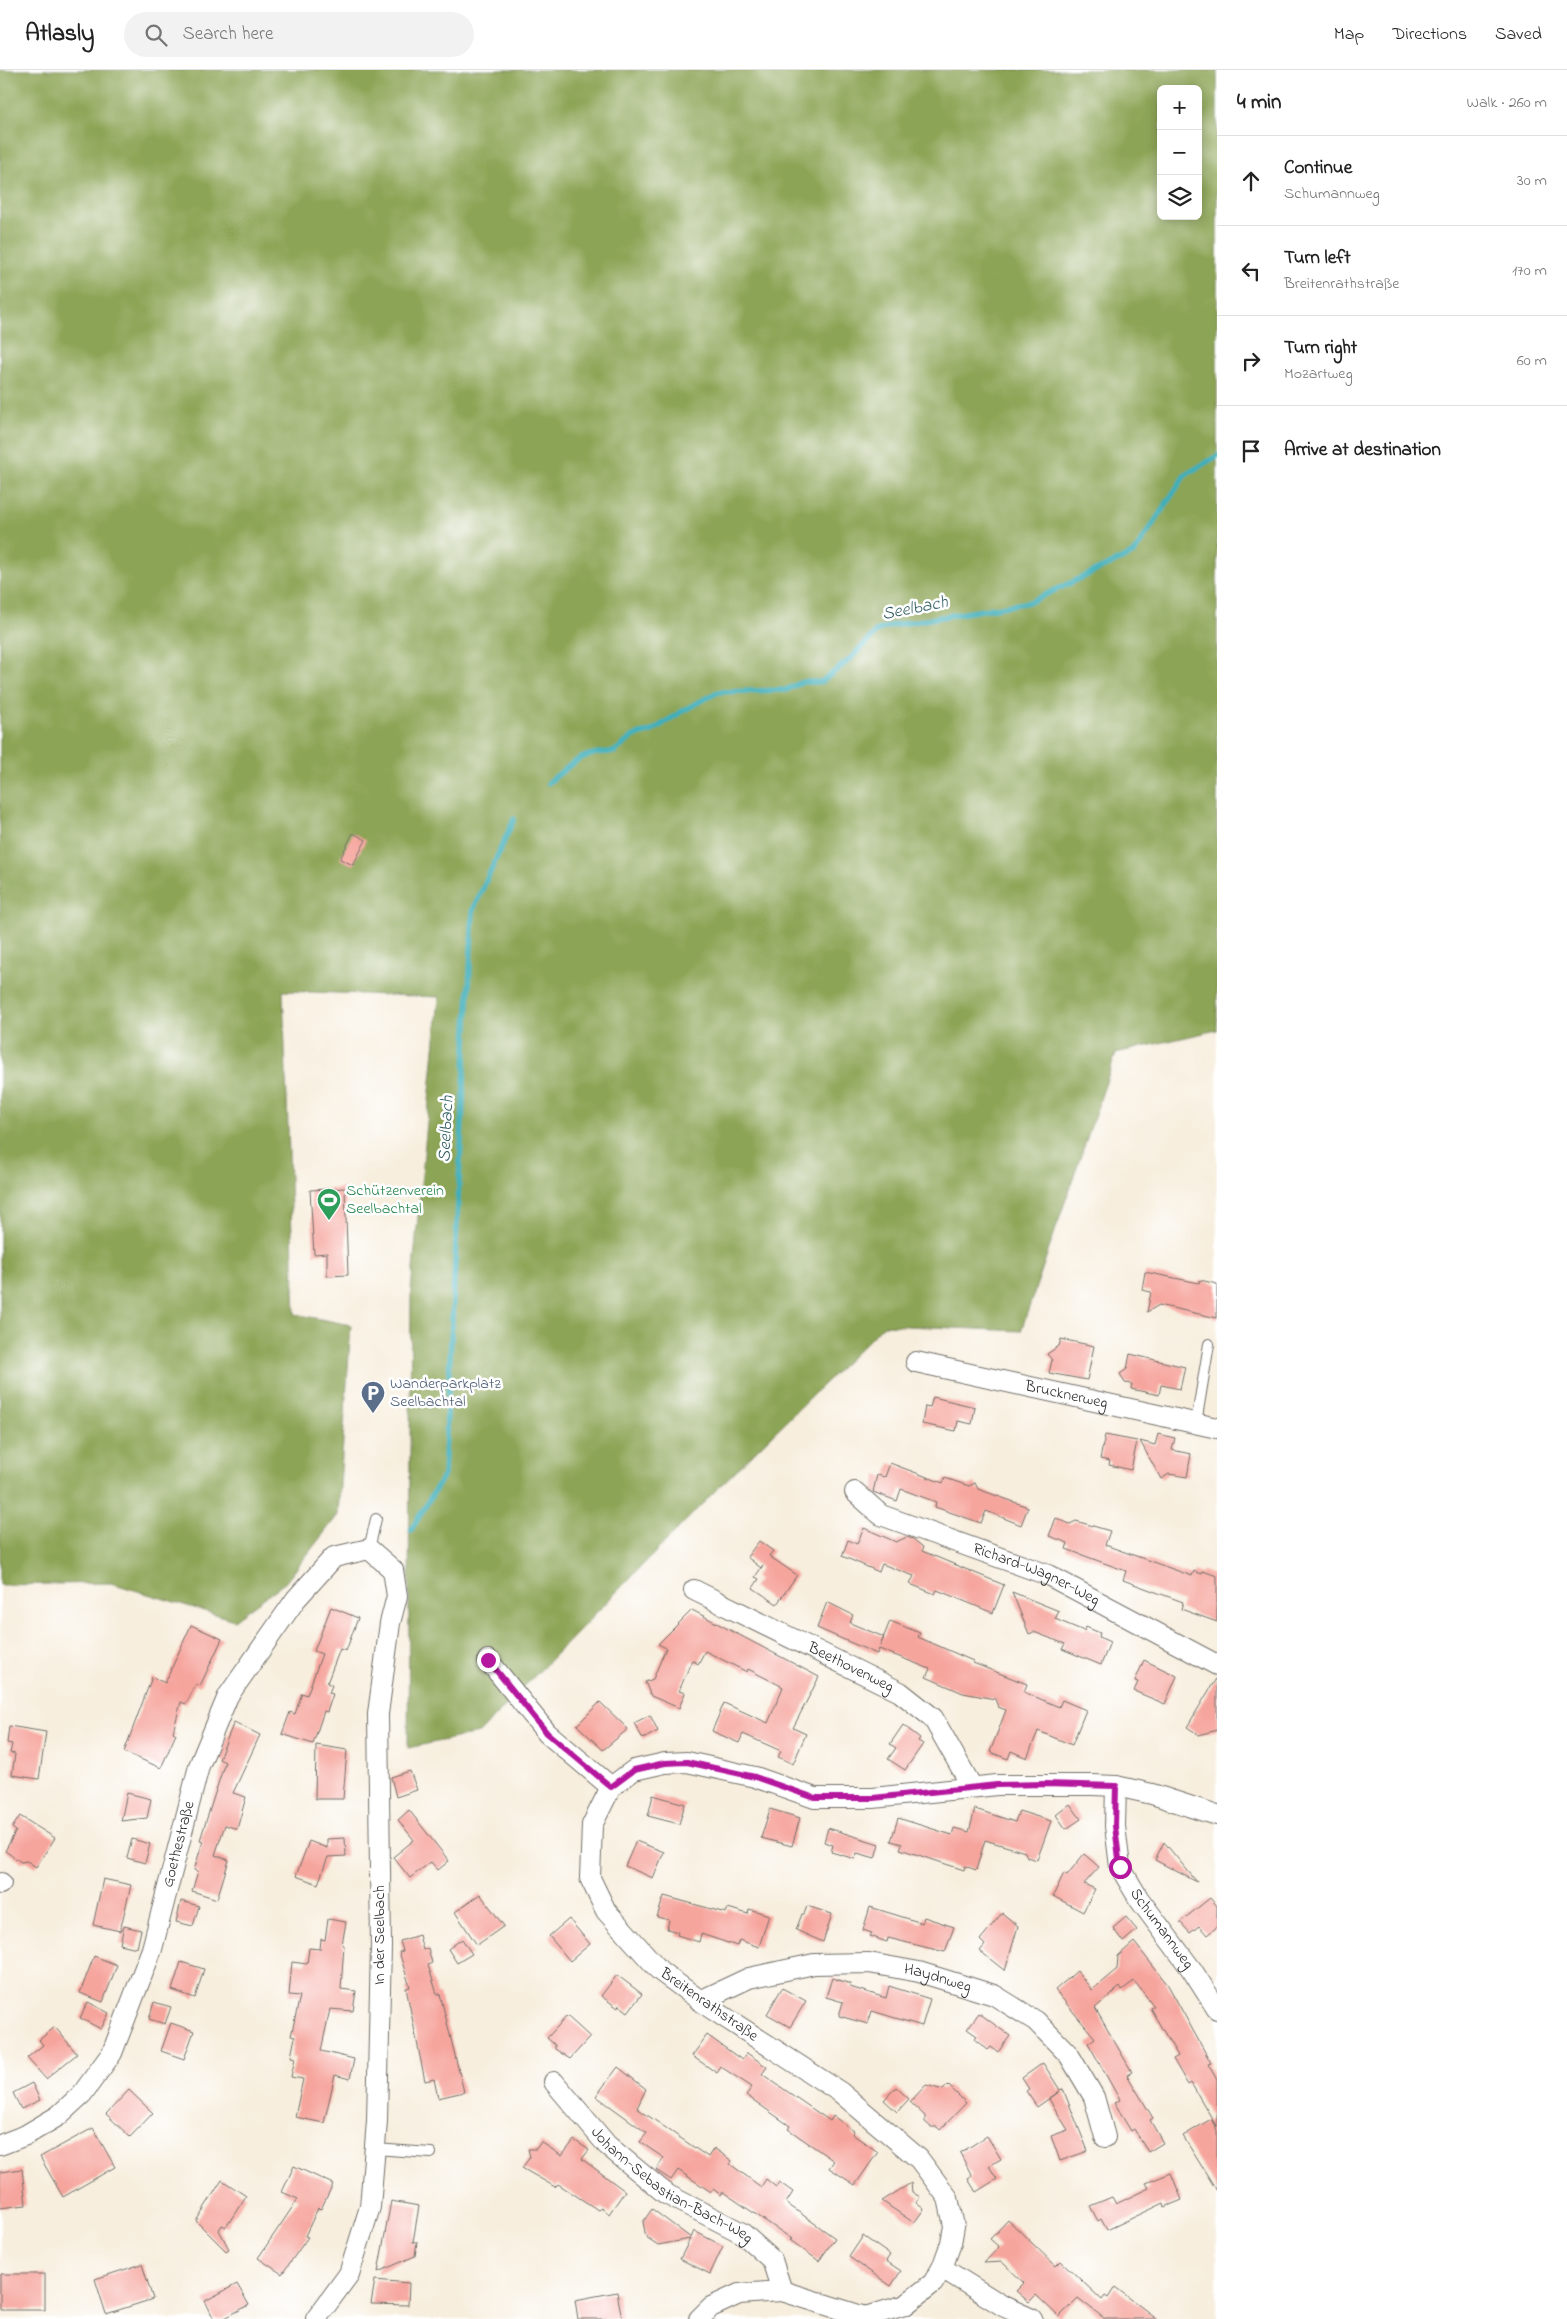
<!DOCTYPE html>
<meta charset="utf-8">
<style>
body{margin:0;font-family:"Indie Flower",sans-serif;background:#f2f2f2;color:#222}
.controls{position:absolute;right:15px;top:15px;display:grid;overflow:hidden;border-radius:8px;box-shadow:0 2px 12px #0003}
.controls button{width:45px;height:45px;display:grid;place-items:center;padding:0;border:0;border-bottom:1px solid #e0e0e0;background:#fff;color:#222;font:25px sans-serif}
.stop{position:absolute;width:15px;height:15px;margin:-11px;border:4px solid #b5179e;border-radius:50%;background:#fff}
.stop.end{background:#b5179e;border-color:#fff;box-shadow:0 1px 5px #0008}
.list{margin:0;padding:0;list-style:none}
h2{display:flex;justify-content:space-between;align-items:center;height:65px;margin:0;padding:0 20px;font-size:21px}
h2 small{font-size:16px;font-weight:400;color:#767676}
.list li{display:grid;grid-template-columns:32px 1fr auto;gap:15px;align-items:center;box-sizing:border-box;height:90px;padding:0 20px;border-top:1px solid #e0e0e0}
.list b{display:block;font-size:19px;white-space:nowrap}
.list p{margin:0;font-size:16px;white-space:nowrap;color:#767676}
.list em{font-size:16px;font-style:normal;color:#767676}
.icon{flex:none;width:28px;height:28px;fill:none;stroke:currentColor;stroke-width:2;stroke-linecap:round;stroke-linejoin:round}
.map{position:relative;flex:none;width:1217px;height:2249px;overflow:hidden}
header{display:flex;align-items:center;gap:30px;box-sizing:border-box;height:70px;padding:0 25px;background:#fff;border-bottom:1px solid #e0e0e0}
header strong{font-size:24px}
nav{display:flex;gap:28px;margin-inline-start:auto;font-size:18px}
.search{width:350px;height:45px;background:#f2f2f2;display:flex;align-items:center;gap:12px;box-sizing:border-box;padding:0 18px;border-radius:28px;color:#767676;font-size:19px}
main{display:flex}
aside{flex:1;background:#fff}
.map>svg:first-child{display:block}
</style>
<header>
<strong>Atlasly</strong>
<div class="search"><svg class="icon" aria-label="search" viewBox="0 0 24 24"><circle cx="10" cy="10" r="6"/><path d="M15 15l6 6"/></svg>Search here</div>
<nav><a>Map</a><a>Directions</a><a>Saved</a></nav>
</header>
<main>
<div class="map">
<svg width="1217" height="2249" viewBox="0 0 1217 2249">
<rect width="100%" height="100%" fill="#fff"/>
<filter id="ink" filterUnits="userSpaceOnUse"><feTurbulence type="fractalNoise" baseFrequency=".02" numOctaves="2"/><feDisplacementMap in="SourceGraphic" scale="10" xChannelSelector="R" yChannelSelector="G"/><feConvolveMatrix kernelMatrix="1 2 1 2 8 2 1 2 1" color-interpolation-filters="sRGB"/></filter>
<filter id="wash" filterUnits="userSpaceOnUse"><feTurbulence type="fractalNoise" baseFrequency=".0096" numOctaves="4" result="noise"/><feDisplacementMap in="SourceGraphic" scale="20" xChannelSelector="R" yChannelSelector="G"/><feGaussianBlur stdDeviation="1.12" result="paint"/><feColorMatrix in="noise" values="0 0 0 0 0 0 0 0 0 0 0 0 0 0 0 0 0 1.4 0 .05"/><feComposite in="paint" operator="in"/></filter>
<g filter="url(#wash)">
<rect width="100%" height="100%" fill="#f7eedd"/>
<path fill="#8ca455" stroke="#5c6840" fill-rule="evenodd" d="M0 0H1217V960L1116 983 1021 1261 884 1255 713 1423 479 1663 408 1678 411 1220 439 927 283 921 295 1244 351 1255 338 1445 286 1512 234 1550 111 1513 0 1515ZM1161 19H1198V146H1161Z"/>
<g fill="none" stroke-linecap="round" stroke-linejoin="round">
<path stroke="#3fafba" stroke-width="5.5" d="M548 713C571 694 582 681 614 682L634 666 652 661 684 640 718 622 786 620 802 612H821L848 591 878 560 894 555 1030 532 1134 483 1185 405 1217 386
M411 1460 444 1405 473 840 514 749"/>
</g>
<g id="blocks">
<path fill="#f6a59d" d="M353 763 366 770 353 795 340 789Z
M345 1118 348 1205 327 1206V1183L314 1184 310 1120Z
M1145 1202 1199 1213 1200 1210 1217 1214V1248L1159 1235 1147 1242 1151 1222 1142 1220Z
M1061 1269 1094 1276 1087 1310 1049 1303 1052 1290 1047 1284 1059 1276Z
M1130 1284 1185 1297 1180 1319 1161 1315 1159 1325 1131 1319 1132 1314 1125 1313 1120 1304 1127 1299Z
M933 1327 975 1337 972 1354 958 1351 956 1361 922 1354 925 1336 930 1337Z
M1158 1364 1175 1368 1172 1380 1191 1384 1187 1407 1169 1404 1161 1409 1140 1371 1155 1375Z
M1105 1365 1137 1371 1131 1400 1109 1395 1110 1391 1100 1389Z
M890 1393 943 1413 945 1408 969 1416 975 1413 978 1419 1028 1437 1021 1455 986 1441 981 1453 935 1437 936 1432 901 1419 897 1431 873 1422 877 1405 885 1407Z
M1056 1448 1070 1454 1076 1451 1110 1461 1105 1475 1150 1491 1192 1506 1194 1501 1202 1504 1203 1501 1217 1506V1552L1181 1539 1183 1532 1123 1510 1126 1501 1066 1479 1068 1473 1049 1466Z
M864 1458 896 1472 907 1467 913 1469 923 1477 922 1481 1004 1515 993 1543 937 1520 935 1524 910 1514 914 1506 882 1494 879 1502 842 1486 848 1470 857 1474Z
M759 1471 773 1481 769 1486 797 1505 777 1534 753 1518 759 1509 755 1507 763 1495 761 1498 747 1487Z
M1012 1522 1059 1541 1055 1549 1084 1561 1086 1557 1100 1563 1099 1567 1110 1572 1101 1595 1062 1579 1065 1574 1034 1562 1029 1564Z
M827 1532 853 1545 850 1553 884 1567 880 1576 890 1551 920 1563 918 1567 973 1591V1593L1027 1614 1024 1622 1059 1637 1062 1630 1086 1640 1072 1675 1038 1661 1027 1688 1011 1681 1008 1689 990 1682 1006 1640 998 1637 995 1629 963 1623 926 1607 930 1599 879 1579 877 1584 817 1558Z
M331 1537 358 1548 346 1581 340 1579 327 1613 332 1615 329 1623 333 1624 327 1642 324 1641 313 1674 282 1664 290 1642 295 1644 302 1623 307 1625 322 1584 314 1581Z
M692 1540 819 1607 793 1658 806 1664 793 1694 778 1687 781 1681 743 1664 739 1673 712 1661 724 1633 768 1653 783 1617 748 1599 747 1602 705 1581 698 1594 692 1590 679 1621 685 1623 679 1638 651 1626 645 1612 653 1609 666 1578 658 1574Z
M191 1555 222 1569 200 1616 196 1614 186 1634 181 1632 173 1662 176 1664 161 1698 124 1682 152 1607 165 1613Z
M1144 1590 1177 1606 1165 1634 1134 1621 1138 1612 1135 1611Z
M1217 1607V1660L1199 1665 1187 1657Z
M600 1632 628 1659 603 1680 577 1655Z
M650 1645 658 1661 643 1669 634 1653Z
M234 1652 260 1665 233 1723 246 1727 237 1759 225 1755 215 1785 229 1790 217 1829 192 1821 198 1801 194 1800 203 1771 200 1770 225 1692 219 1689Z
M903 1655 920 1668 918 1671 923 1674 905 1700 888 1689 896 1678 890 1674Z
M9 1656 46 1662 39 1709 12 1705 15 1684 10 1683 12 1674 7 1673Z
M316 1675 347 1680 343 1729H315Z
M410 1701 417 1720 396 1727 391 1707Z
M127 1723 151 1729 147 1748 121 1751Z
M653 1725 685 1734 679 1754 648 1746Z
M1070 1734 1081 1749 1066 1759 1056 1745Z
M770 1739 800 1748 792 1776 761 1768Z
M975 1739 1015 1752 1019 1741 1051 1751 1037 1790 1027 1787 1025 1782 985 1770 976 1800 965 1796 964 1800 900 1779 902 1774 891 1771 898 1748 952 1765 954 1758 969 1762Z
M409 1740 449 1791 438 1800 431 1792 410 1808 393 1787 414 1770 398 1750Z
M20 1746 55 1768 36 1797 27 1791 21 1792 5 1781 16 1761 12 1758Z
M828 1758 879 1774 875 1788 857 1783 855 1789 831 1782 833 1775 824 1772Z
M345 1768 346 1786 328 1787 318 1814 296 1806 309 1771 327 1778V1769Z
M132 1769 150 1774 145 1793 127 1788Z
M636 1771 664 1782 653 1808 625 1796Z
M1164 1772 1197 1812 1155 1790Z
M1084 1784 1099 1797 1084 1814 1095 1819 1083 1842 1053 1826 1064 1803 1067 1805Z
M103 1809 131 1815 120 1861 93 1855Z
M480 1824 504 1856 477 1875 455 1842Z
M664 1826 726 1843 728 1838 748 1844 749 1839 769 1845 759 1877 739 1870 737 1876 701 1864 699 1872 677 1865 678 1862 667 1859 669 1850 657 1847Z
M1210 1828 1217 1836V1857L1207 1865 1199 1856 1190 1863 1180 1852Z
M181 1831 199 1836 193 1856 176 1852Z
M807 1836 832 1844 823 1872 796 1860 802 1844H804Z
M870 1837 922 1853 924 1847 954 1857 945 1882 888 1868 887 1872 870 1866 872 1863 863 1860Z
M1002 1843 1018 1856 1005 1901 980 1881 985 1875 980 1870Z
M1126 1847 1137 1860 1123 1872 1113 1858Z
M328 1849 346 1852 342 1875H344L341 1919 356 1921 353 1941 330 1939 321 1981 354 1989 350 2009 335 2005 324 2053 295 2047 303 2009 291 2007 295 1988 291 1987 295 1967 291 1966 300 1926 289 1925 292 1892 307 1894 309 1878 320 1879 321 1869 325 1870Z
M569 1849 590 1874 570 1891 549 1866Z
M124 1856 141 1860 137 1878 120 1874Z
M419 1865 423 1880 428 1878 432 1893 428 1895 437 1924H440L464 2022 438 2028 434 2009 425 2011 406 1918 410 1917 399 1882 403 1881 400 1871Z
M462 1869 472 1884 457 1893 448 1879Z
M1134 1872 1168 1915 1211 1993 1208 1994 1217 2010V2057L1191 2013 1188 2015 1173 1989 1178 1986 1150 1938 1154 1936 1134 1911 1122 1920 1120 1917 1095 1938 1132 2002 1127 2005 1153 2048 1150 2050 1163 2073 1148 2082 1134 2059 1131 2061 1114 2033 1120 2030 1088 1973 1095 1968 1055 1920 1077 1901 1092 1920 1117 1899 1118 1886Z
M94 1886 117 1895 103 1932 80 1923Z
M181 1892 204 1899 195 1928 172 1920Z
M617 1905 642 1924 628 1942 619 1935 618 1938 601 1926Z
M832 1908 851 1914 850 1917 886 1928 889 1916 930 1929 922 1956 872 1941 868 1954 839 1946 843 1932 826 1927Z
M782 1918 806 1931 790 1957 767 1944Z
M88 1932 109 1943 101 1959 80 1948Z
M154 1932 171 1937 165 1954 149 1949Z
M979 1943 1010 1966 998 1982 991 1977 988 1980 974 1969 977 1966 967 1959Z
M567 1946 590 1967 570 1989 555 1979V1975L547 1968Z
M171 1953 194 1961 184 1989 161 1981Z
M55 1957 77 1984 46 2009 27 1988 43 1975 39 1970Z
M707 1965 742 1990 747 1983 767 1997 762 2004 830 2051 833 2046 854 2061 852 2064 878 2082 855 2115 829 2098 834 2091 788 2059 790 2056 746 2025 752 2017 721 1997 717 2003 692 1986Z
M1043 1993 1060 2020 1063 2019 1088 2081 1060 2091 1051 2066 1068 2060 1049 2029 1060 2021 1037 2037 1026 2021 1029 2019 1022 2008Z
M618 1997 646 2019 637 2038 708 2087 714 2078 732 2091 730 2094 761 2117 766 2109 776 2117 779 2112 793 2122 786 2133 835 2168 819 2191 790 2170 792 2169 723 2122 721 2125 713 2119 711 2122 678 2100 671 2110 656 2100 664 2088 640 2072 647 2063 596 2026Z
M32 2013 40 2030 21 2039 13 2023Z
M926 2015 943 2020 948 2015 966 2033 940 2060 937 2057H931L925 2052V2046L910 2032Z
M896 2017 909 2029 897 2042 884 2030Z
M129 2020 153 2043 130 2067 106 2044Z
M1211 2049 1217 2060V2121L1183 2066Z
M93 2058 115 2097 63 2127 40 2087Z
M987 2066 1001 2089 989 2096 997 2109 976 2122 968 2109 972 2106 960 2083Z
M574 2070 589 2080 582 2089 625 2121 609 2144 601 2138 598 2140 558 2114 555 2117 522 2098 530 2087 528 2079H536L541 2072 562 2086Z
M294 2096 333 2114 321 2139 318 2138 305 2166 308 2167 282 2204 258 2188 298 2129 282 2122Z
M22 2099 26 2135 0 2138V2102Z
M1171 2103 1182 2130 1165 2137 1164 2133 1107 2160 1101 2149 1098 2151 1090 2136 1112 2127 1116 2134 1149 2118 1146 2113Z
M222 2110 246 2126 226 2157 222 2155 219 2160 229 2179 226 2181 196 2151Z
M911 2113 912 2122 920 2127 916 2133 924 2139 914 2153 882 2131Z
M391 2131 419 2136 413 2172H417L415 2186 378 2202Z
M652 2139 691 2168 694 2161 723 2176 710 2204 680 2189 690 2169 658 2175 646 2167 643 2152Z
M1008 2150 1056 2196 1061 2191 1102 2230 1105 2226 1108 2228 1115 2217 1157 2249H1105L1078 2228 1059 2247 1036 2225 1029 2232 1016 2221 1024 2213 1002 2192 984 2193 999 2177 990 2169Z
M863 2166 890 2185 886 2191 901 2201 891 2216 849 2187Z
M142 2194 153 2229 106 2244 95 2209Z
M0 2204H45V2240H0Z
M375 2210 409 2213 408 2235 371 2234Z
M237 2214 249 2235 223 2249H214L205 2231Z
M617 2222 622 2249H578L575 2230Z"/>
</g>
</g>
<g filter="url(#ink)">
<use href="#blocks" fill-opacity="0" stroke="#726f69" stroke-width="1"/>
<g fill="none" stroke-linecap="round" stroke-linejoin="round">
<defs>
<path id="lane" d="M1196 1353 1209 1274
M369 1479 376 1449
M375 2079 431 2083"/>
<g id="street">
<path id="s1" d="M916 1292 1217 1358"/>
<path id="s2" d="M855 1422 881 1445 1048 1505 1217 1595"/>
<path id="s3" d="M694 1520 900 1622 933 1648 972 1717"/>
<path d="M488 1590 547 1663 611 1717"/>
<path id="s4" d="M1116 1716 1115 1756 1120 1797 1139 1829 1192 1900 1217 1939"/>
<path d="M0 1814 1 1813"/>
<path id="s5" d="M700 1931 749 1908 814 1894 869 1893 919 1902 994 1925 1036 1951 1069 1985 1094 2027 1105 2067"/>
<path id="s6" d="M554 2012 607 2075 666 2124 742 2163 772 2190 782 2221"/>
<path id="s7" d="M0 2075 26 2065 58 2046 82 2024 112 1983 152 1879 199 1696 228 1626 296 1529 334 1487 369 1479 393 1500 397 1526 390 1553 378 1644 381 1876 377 2051 370 2137 349 2204 316 2249"/>
<path d="M942 2198 1003 2236 1032 2249"/>
<path d="M699 2249 711 2237 739 2224 782 2221 865 2247 905 2235 933 2213 942 2198 951 2173 954 2156 948 2128 919 2089 840 2022 709 1937 660 1901 606 1841 590 1808 592 1755 611 1717 634 1700 665 1693 687 1692 755 1707 815 1728H873L997 1715H1093L1116 1716 1152 1724 1217 1745"/>
</g>
</defs>
<use href="#lane" stroke="#726f69" stroke-width="12"/>
<use href="#street" stroke="#726f69" stroke-width="22"/>
<use href="#lane" stroke="#fff" stroke-width="10"/>
<use href="#street" stroke="#fff" stroke-width="20"/>
</g>
</g>
<g fill="none" stroke-linecap="round" stroke-linejoin="round" filter="url(#ink)">
<path stroke="#b5179e" stroke-width="6" d="M488 1590 547 1663 611 1717 634 1700 665 1693 687 1692 755 1707 815 1728H873L997 1715 1045 1714 1116 1716 1115 1756 1120 1797"/>
</g>
<defs>
<symbol id="stadium-pin" viewBox="-11 -11 22 30"><path d="M0 17L-7.5 6A9.5 9.5 0 1 1 7.5 6Z" fill="#2e9e5b" stroke="#fff"/><path d="M0-5a6.5 5 0 1 0 0 10a6.5 5 0 1 0 0-10ZM-3.5-1.8h7v3.6h-7Z" fill="#fff"/></symbol>
<symbol id="parking-pin" viewBox="-11 -11 22 30"><path d="M0 17L-7.5 6A9.5 9.5 0 1 1 7.5 6Z" fill="#5c6f8a" stroke="#fff"/><path d="M-3.5-5.5H1a3.5 3.5 0 0 1 0 7H-1V5.5H-3.5ZM-1-3.4V-.6H.8a1.4 1.4 0 0 0 0-2.8Z" fill="#fff"/></symbol>
</defs>
<g fill-rule="evenodd">
<use href="#stadium-pin" x="315" y="1116" width="28" height="38"/>
<use href="#parking-pin" x="359" y="1309" width="28" height="38"/>
</g>
<g text-anchor="middle" dominant-baseline="central" stroke-width="5" stroke-linejoin="round" paint-order="stroke">
<g font-size="16" fill="#27864d" stroke="#fff" text-anchor="start">
<text x="346" y="1121">Schützenverein<tspan x="346" dy="18">Seelbachtal</tspan></text>
</g>
<g font-size="16" fill="#4e5e75" stroke="#fff" text-anchor="start">
<text x="390" y="1314">Wanderparkplatz<tspan x="390" dy="18">Seelbachtal</tspan></text>
</g>
<g font-size="16" fill="#2b2b2b" stroke="#fff">
<text stroke="none"><textPath href="#s1" startOffset="154">Brucknerweg</textPath></text>
<text stroke="none"><textPath href="#s2" startOffset="201">Richard-Wagner-Weg</textPath></text>
<text stroke="none"><textPath href="#s3" startOffset="175">Beethovenweg</textPath></text>
<text stroke="none"><textPath href="#s7" startOffset="368">Goethestraße</textPath></text>
<text stroke="none"><textPath href="#s4" startOffset="156">Schumannweg</textPath></text>
<text transform="translate(380 1865) rotate(-90)">In der Seelbach</text>
<text stroke="none"><textPath href="#s5" startOffset="246">Haydnweg</textPath></text>
<text transform="translate(709 1935) rotate(35)">Breitenrathstraße</text>
<text stroke="none"><textPath href="#s6" startOffset="159">Johann-Sebastian-Bach-Weg</textPath></text>
</g>
<g font-size="18" font-style="italic" fill="#336064" stroke="#fff">
<text transform="translate(915 539) rotate(-11)">Seelbach</text>
<text transform="translate(447 1059) rotate(-87)">Seelbach</text>
</g>
</g>
</svg>
<div class="controls">
<button>+</button>
<button>−</button>
<button><svg class="icon" aria-label="layers" viewBox="0 0 24 24"><path d="M12 4l9 5-9 5-9-5zM3 14l9 5 9-5"/></svg></button>
</div>
<div class="stop" style="left:1120px;top:1797px"></div>
<div class="stop end" style="left:488px;top:1590px"></div>
</div>
<aside>
<h2>4 min<small>Walk · 260 m</small></h2>
<ul class="list">
<li><svg class="icon" aria-label="ahead" viewBox="0 0 24 24"><path d="M12 20V5M6 11l6-6 6 6"/></svg><div><b>Continue</b><p>Schumannweg</p></div><em>30 m</em></li>
<li><svg class="icon" aria-label="left" viewBox="0 0 24 24"><path d="M17 20v-9H6M10 6l-5 5 5 5"/></svg><div><b>Turn left</b><p>Breitenrathstraße</p></div><em>170 m</em></li>
<li><svg class="icon" aria-label="right" viewBox="0 0 24 24"><path d="M7 20v-9h11M14 6l5 5-5 5"/></svg><div><b>Turn right</b><p>Mozartweg</p></div><em>60 m</em></li>
<li><svg class="icon" aria-label="arrive" viewBox="0 0 24 24"><path d="M6 21V4h12l-3 4 3 4H6"/></svg><div><b>Arrive at destination</b></div></li>
</ul>
</aside>
</main>
